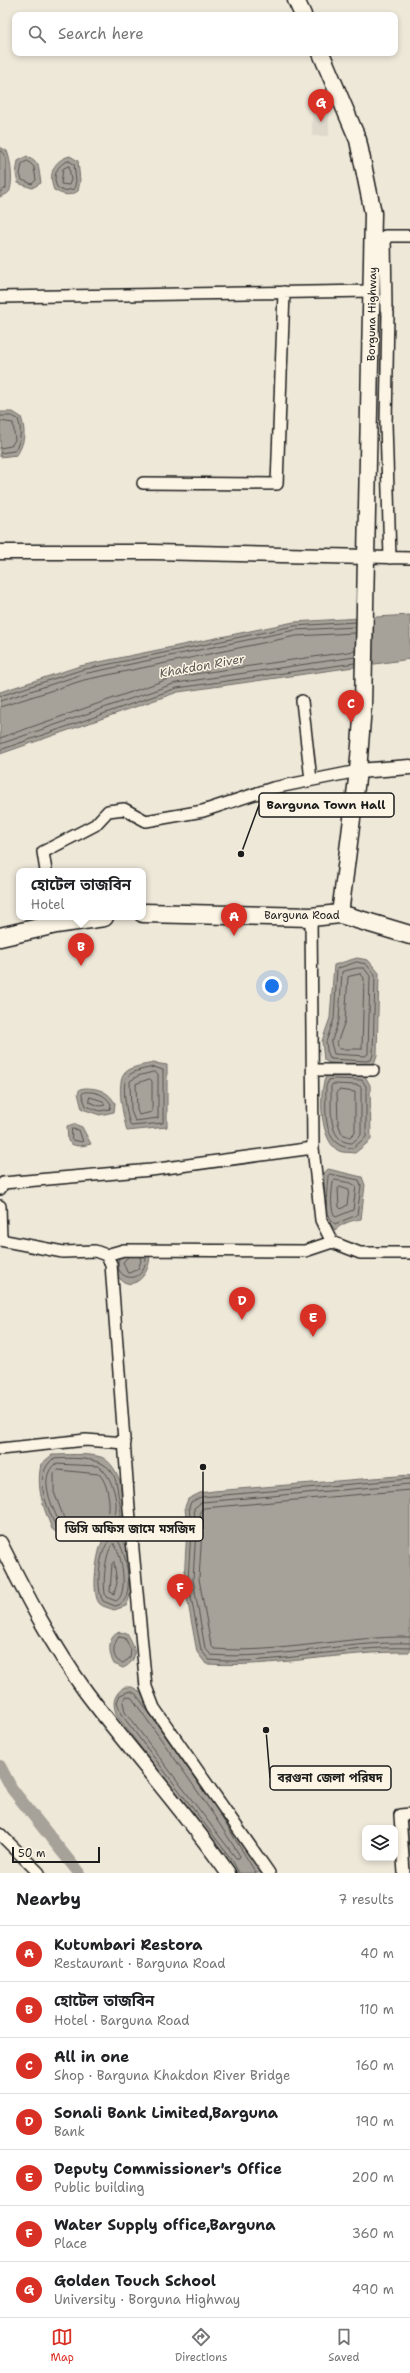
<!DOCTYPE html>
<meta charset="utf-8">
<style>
body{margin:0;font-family:"Shantell Sans","Noto Sans Bengali",sans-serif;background:#f6f6f6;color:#202124}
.controls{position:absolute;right:12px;bottom:12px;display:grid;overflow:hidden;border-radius:8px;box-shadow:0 2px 6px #0003}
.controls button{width:36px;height:36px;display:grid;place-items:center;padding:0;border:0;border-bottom:1px solid #e0e0e0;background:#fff;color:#202124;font:20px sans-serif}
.scale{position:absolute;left:12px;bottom:10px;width:88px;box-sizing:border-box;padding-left:4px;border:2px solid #1c1c1c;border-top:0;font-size:11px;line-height:14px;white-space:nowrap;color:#1c1c1c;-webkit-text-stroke:3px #fcf5e5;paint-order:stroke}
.you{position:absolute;left:272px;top:986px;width:14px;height:14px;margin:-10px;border:3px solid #fff;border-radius:50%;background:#1a73e8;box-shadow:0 0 0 6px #1a73e833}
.badge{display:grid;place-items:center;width:26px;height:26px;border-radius:50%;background:#d93025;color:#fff;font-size:13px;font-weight:700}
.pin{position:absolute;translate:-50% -33px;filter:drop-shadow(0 1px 2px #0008)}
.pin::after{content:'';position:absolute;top:21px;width:14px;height:12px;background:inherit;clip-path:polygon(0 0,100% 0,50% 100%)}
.popup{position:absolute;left:16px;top:868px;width:130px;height:52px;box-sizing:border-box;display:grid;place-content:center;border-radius:8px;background:#fff;filter:drop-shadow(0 1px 3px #0005);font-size:13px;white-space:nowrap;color:#757577}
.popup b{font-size:15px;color:#202124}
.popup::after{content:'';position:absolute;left:50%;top:100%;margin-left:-8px;border:8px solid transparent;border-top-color:#fff}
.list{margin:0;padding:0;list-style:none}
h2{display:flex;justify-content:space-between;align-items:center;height:52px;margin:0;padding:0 16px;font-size:17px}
h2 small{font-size:13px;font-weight:400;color:#757577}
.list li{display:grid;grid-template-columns:26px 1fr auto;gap:12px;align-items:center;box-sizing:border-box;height:56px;padding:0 16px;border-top:1px solid #e0e0e0}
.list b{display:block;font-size:15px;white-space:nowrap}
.list p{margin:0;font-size:13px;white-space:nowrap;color:#757577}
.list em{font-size:13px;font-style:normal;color:#757577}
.icon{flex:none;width:22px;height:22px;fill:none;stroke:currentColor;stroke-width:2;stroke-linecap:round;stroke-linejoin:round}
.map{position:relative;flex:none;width:410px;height:1873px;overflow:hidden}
.search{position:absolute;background:#fff;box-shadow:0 2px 6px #0003;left:12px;right:12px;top:12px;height:44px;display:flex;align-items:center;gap:10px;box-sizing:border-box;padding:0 14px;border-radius:8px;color:#757577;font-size:15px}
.sheet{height:444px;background:#fff}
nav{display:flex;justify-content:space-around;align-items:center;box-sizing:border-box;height:56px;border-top:1px solid #e0e0e0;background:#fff;font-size:11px;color:#757577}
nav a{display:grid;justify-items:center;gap:2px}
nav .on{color:#d93025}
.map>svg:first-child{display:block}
</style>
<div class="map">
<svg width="410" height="1873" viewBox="0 0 410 1873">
<rect width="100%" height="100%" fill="#eee8d9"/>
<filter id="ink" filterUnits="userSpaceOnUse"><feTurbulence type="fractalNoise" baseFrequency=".025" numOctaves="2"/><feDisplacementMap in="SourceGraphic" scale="8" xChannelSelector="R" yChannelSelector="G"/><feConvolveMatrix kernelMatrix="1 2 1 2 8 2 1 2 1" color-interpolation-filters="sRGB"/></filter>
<g filter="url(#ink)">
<path fill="#ded9cb" d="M312 108H329V136H312Z"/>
<path fill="#a7a299" stroke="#6f6c67" d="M0 147 7 151C11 161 13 180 10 190 9 194 4 195 0 197Z
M27 156 38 164 41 183 32 188 18 183 16 174 18 161Z
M70 156 78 161 80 181 78 191C69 197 63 195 54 190 48 175 53 160 70 156Z
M0 412H13L21 417C26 431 25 442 17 455L0 457Z
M410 615V659L178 692 0 754V692L80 666 294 622Z
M357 958 368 960 379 973 377 1055 374 1064 360 1065 329 1063 324 1060 322 1041 330 1018 334 965Z
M154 1063 167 1065V1127L127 1131C124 1119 115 1083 125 1073 131 1066 145 1065 154 1063Z
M335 1075 365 1076 370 1085 371 1140 355 1153C350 1152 343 1153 339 1151 320 1142 318 1093 326 1076Z
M85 1088C98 1088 108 1091 115 1103L114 1112 100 1115 82 1109 78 1093 80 1089Z
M74 1124 82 1127 91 1144C83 1146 74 1148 68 1141L67 1126Z
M328 1169 362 1177 365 1185 361 1219C352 1220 341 1224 335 1230L324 1216V1173Z
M117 1251 149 1253C153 1268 136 1294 120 1279 116 1275 115 1266 113 1261Z
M52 1455C65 1455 88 1453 101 1457 120 1464 130 1506 122 1523 112 1542 67 1543 52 1529 43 1506 36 1489 41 1464Z
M410 1475V1652C341 1651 275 1668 206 1664L197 1652 184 1581 187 1529 185 1507 188 1499 200 1493 214 1491Z
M114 1534C135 1540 135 1590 126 1606L114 1610C110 1608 103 1607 100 1604 90 1595 97 1550 103 1540 106 1536 110 1535 114 1534Z
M120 1632 127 1634C135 1647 140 1660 123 1668L114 1664C109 1655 106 1636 120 1632Z
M124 1687H132L139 1691 218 1804 261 1873H236L117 1716C112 1703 113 1696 124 1687Z
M405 1819H410V1873H409Z"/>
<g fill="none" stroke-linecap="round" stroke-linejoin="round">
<path stroke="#54524e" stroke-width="1" d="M0 151 4 153 6 159V188L0 192
M28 161 34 167 36 180 32 184 22 180 20 174 22 164Z
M69 161 74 164 76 181 74 189 63 191 57 187C52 177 57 163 69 161Z
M69 166 71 180 69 185 61 184 63 169Z
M0 416H12L18 419C22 430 21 442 14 451L0 453
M0 421 13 423 15 440 11 446 0 448
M0 696 81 670 294 626 356 622
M0 701 83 674 295 630 356 627
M0 707 84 680 296 636 355 633
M0 738 174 677 355 651
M0 744 176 683 355 657
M0 750 177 688 355 663
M357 962 366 964 375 975 373 1055 371 1060 366 1061 331 1059 328 1057 326 1042 334 1019 337 969Z
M357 968H364L370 976 368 1054 365 1056 334 1054 331 1043 339 1020 342 972Z
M361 974 364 978 362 1049H339L337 1043 345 1021 348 977Z
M154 1067 163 1070V1123L131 1126C127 1119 121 1083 127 1077 133 1070 146 1069 154 1067Z
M154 1072 158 1074V1118L135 1121 131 1111 130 1081 138 1076Z
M150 1079 152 1081V1112L139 1115 137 1110 136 1084Z
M335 1079 362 1080 366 1086V1137L353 1148C321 1148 326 1110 326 1086L329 1080Z
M333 1084 358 1085 361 1087V1135L352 1143C326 1143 332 1105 331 1087Z
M339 1090 355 1092V1132L350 1137 342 1134 338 1123 337 1092Z
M84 1092C95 1091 105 1094 111 1104L110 1109 100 1111 86 1106 82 1095Z
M90 1097 103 1101 105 1105 100 1106 89 1102Z
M72 1129 79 1130 83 1142 72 1140Z
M330 1174 359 1180 361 1186 357 1215 335 1224C323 1215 327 1189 328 1176Z
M335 1180 351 1183 356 1186 353 1210 336 1217C329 1211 332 1191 333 1182Z
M340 1187 349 1190 347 1205 341 1209 339 1207 338 1189Z
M128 1257 123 1262 127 1272 129 1273 138 1269 141 1261 140 1257
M119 1258C111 1280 146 1288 146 1257
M53 1459C70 1458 100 1456 111 1471 116 1477 117 1486 118 1494 120 1502 122 1514 118 1521 109 1537 68 1538 56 1527 47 1506 32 1476 53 1459Z
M55 1464 98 1466C112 1474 122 1507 112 1521 97 1529 75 1536 60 1524 53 1508 37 1478 55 1464Z
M58 1470 99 1474C108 1483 111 1504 108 1516L82 1524 65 1521 54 1492V1473Z
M410 1479 201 1497 191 1502 189 1507 191 1529 188 1581 201 1650 209 1660C276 1666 342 1645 410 1648
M410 1484 202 1502 194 1508 196 1529 193 1580 205 1648 211 1655C278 1660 343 1641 410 1643
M410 1490 204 1508 200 1511 202 1530 199 1579 211 1645 214 1649C280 1654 344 1636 410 1637
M112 1538 117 1539C126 1551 138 1603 115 1606L103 1601C95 1588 99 1546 112 1538Z
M114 1544C122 1553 129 1595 116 1601L106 1597C102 1588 105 1547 114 1544Z
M114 1562 117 1583 114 1594 110 1592 112 1564Z
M119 1637 125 1638 131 1650 130 1658 123 1663C111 1661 112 1644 119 1637Z
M127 1696 132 1698C168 1750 206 1801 240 1856L239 1858H236L125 1712 123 1702Z
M207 1796 136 1694 130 1691 120 1695 117 1702 121 1714 232 1860 239 1873
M219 1813 256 1873"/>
<path stroke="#a7a299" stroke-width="12" d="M0 1766 12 1789 79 1873"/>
<defs>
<path id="minor" d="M0 297 372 291
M143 483 277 484 284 292
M368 557 410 558
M390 558 386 424 388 313 386 309 385 236H410
M302 701 311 780
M46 871 43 852 95 825 108 811 124 809 146 821 203 811 273 788 358 771
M311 917 313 1148 321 1220 332 1242 360 1253H410
M313 1070H373
M0 1189 3 1183 151 1170 313 1148
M0 1206 1 1240
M0 1240 63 1252 95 1251 106 1255 111 1264 129 1508 146 1687 154 1708 269 1873
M106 1255 124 1250 305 1251 332 1242
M0 1449 86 1440 125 1443
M0 1834 39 1873
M404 1873 400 1815 410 1814"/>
<path id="tertiary" d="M0 552H152L368 557
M358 771 410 767
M0 1543C26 1595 52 1645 86 1692 132 1753 184 1810 228 1873"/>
<path id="secondary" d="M296 0 303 15
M321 53 358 140 373 213 363 706 358 771 340 914"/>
<path id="primary" d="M143 913 311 917 340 914 410 935
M0 937 56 924 104 917"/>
</defs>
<use href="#minor" stroke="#1c1c1c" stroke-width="14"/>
<use href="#tertiary" stroke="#1c1c1c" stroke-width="17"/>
<use href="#secondary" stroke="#1c1c1c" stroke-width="19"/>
<use href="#primary" stroke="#1c1c1c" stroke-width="21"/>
<use href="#minor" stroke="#fcf5e5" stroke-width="11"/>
<use href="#tertiary" stroke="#fcf5e5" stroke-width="14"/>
<use href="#secondary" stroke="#fcf5e5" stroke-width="16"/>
<use href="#primary" stroke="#fcf5e5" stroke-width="18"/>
</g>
</g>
<g text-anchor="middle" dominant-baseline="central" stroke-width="3" stroke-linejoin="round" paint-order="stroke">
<g font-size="11" fill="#1c1c1c" stroke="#fcf5e5">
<text transform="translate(372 314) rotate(-89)">Borguna Highway</text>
<text x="302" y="915">Barguna Road</text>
</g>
<g font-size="12" font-style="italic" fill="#5b5854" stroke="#fcf5e5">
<text transform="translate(202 666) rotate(-10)">Khakdon River</text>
</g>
</g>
<path fill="none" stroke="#1c1c1c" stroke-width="1.5" d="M241 854L259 805M203 1467L203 1529M266 1730L270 1778"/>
<g fill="#1c1c1c" stroke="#fcf5e5" stroke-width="1.5">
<circle cx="241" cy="854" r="4"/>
<circle cx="203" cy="1467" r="4"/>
<circle cx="266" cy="1730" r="4"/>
</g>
<g fill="#fcf5e5" stroke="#1c1c1c" stroke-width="1.5">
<rect x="259" y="793" width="135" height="24" rx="4"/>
<rect x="56" y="1517" width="147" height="24" rx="4"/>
<rect x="270" y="1766" width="121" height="24" rx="4"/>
</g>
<g font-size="12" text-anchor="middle" font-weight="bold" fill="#1c1c1c">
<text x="326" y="809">Barguna Town Hall</text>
<text x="130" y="1533">ডিসি অফিস জামে মসজিদ</text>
<text x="330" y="1782">বরগুনা জেলা পরিষদ</text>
</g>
</svg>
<div class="controls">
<button><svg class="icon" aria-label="layers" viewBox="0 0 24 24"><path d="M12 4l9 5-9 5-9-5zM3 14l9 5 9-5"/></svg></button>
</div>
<div class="scale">50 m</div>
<div class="you"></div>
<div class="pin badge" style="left:234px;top:936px">A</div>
<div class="pin badge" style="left:81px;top:966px">B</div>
<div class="popup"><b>হোটেল তাজবিন</b>Hotel</div>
<div class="pin badge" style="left:351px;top:723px">C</div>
<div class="pin badge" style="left:242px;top:1320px">D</div>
<div class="pin badge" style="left:313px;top:1337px">E</div>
<div class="pin badge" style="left:180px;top:1607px">F</div>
<div class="pin badge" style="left:321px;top:122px">G</div>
<div class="search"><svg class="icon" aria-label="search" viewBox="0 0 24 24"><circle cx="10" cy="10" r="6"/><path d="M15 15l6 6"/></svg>Search here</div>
</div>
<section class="sheet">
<h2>Nearby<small>7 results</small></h2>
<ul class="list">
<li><span class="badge">A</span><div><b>Kutumbari Restora</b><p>Restaurant · Barguna Road</p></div><em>40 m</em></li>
<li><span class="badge">B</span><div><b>হোটেল তাজবিন</b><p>Hotel · Barguna Road</p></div><em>110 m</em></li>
<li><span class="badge">C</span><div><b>All in one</b><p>Shop · Barguna Khakdon River Bridge</p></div><em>160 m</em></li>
<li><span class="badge">D</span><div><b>Sonali Bank Limited,Barguna</b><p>Bank</p></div><em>190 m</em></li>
<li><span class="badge">E</span><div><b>Deputy Commissioner's Office</b><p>Public building</p></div><em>200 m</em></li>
<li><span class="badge">F</span><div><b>Water Supply office,Barguna</b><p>Place</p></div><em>360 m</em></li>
<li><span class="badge">G</span><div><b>Golden Touch School</b><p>University · Borguna Highway</p></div><em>490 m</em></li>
</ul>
</section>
<nav>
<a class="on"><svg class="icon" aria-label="map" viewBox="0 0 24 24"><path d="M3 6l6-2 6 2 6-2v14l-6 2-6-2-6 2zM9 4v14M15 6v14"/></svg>Map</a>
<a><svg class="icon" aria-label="directions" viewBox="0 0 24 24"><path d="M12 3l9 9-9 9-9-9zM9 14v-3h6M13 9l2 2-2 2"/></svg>Directions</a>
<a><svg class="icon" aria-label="saved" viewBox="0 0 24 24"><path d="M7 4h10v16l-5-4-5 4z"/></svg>Saved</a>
</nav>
